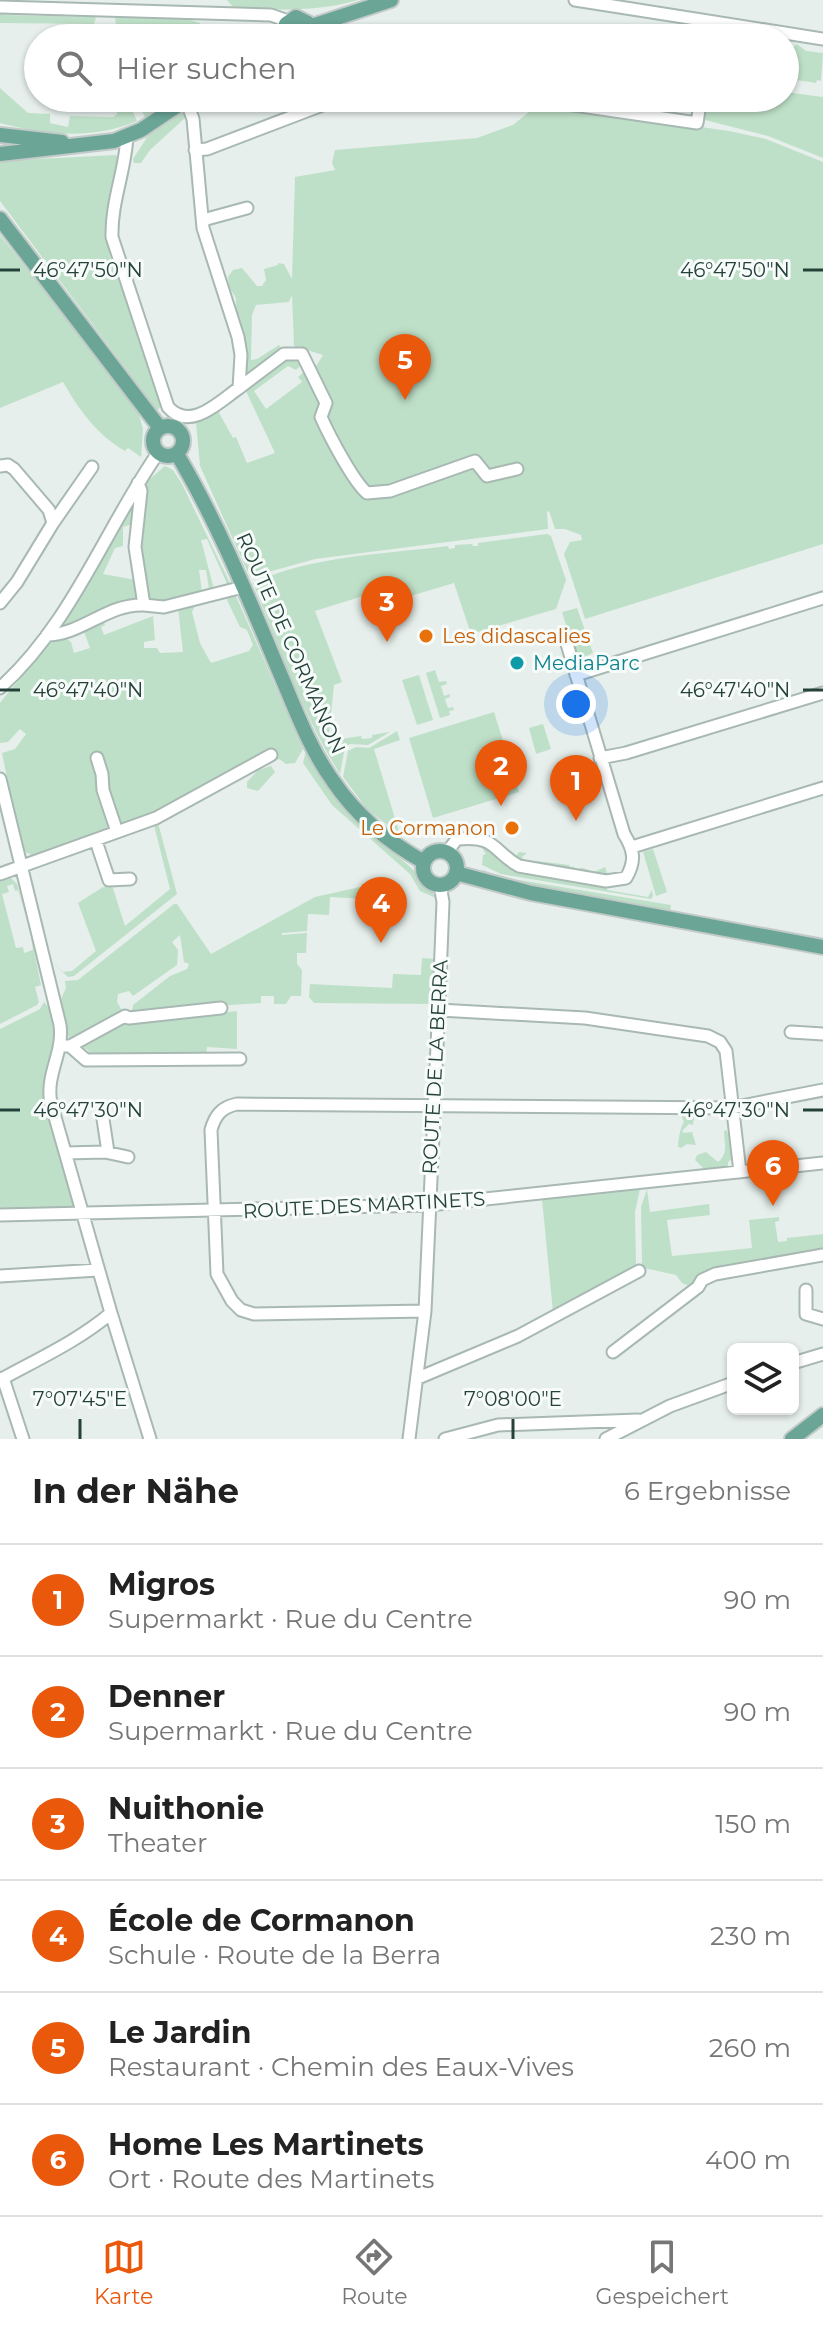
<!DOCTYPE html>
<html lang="de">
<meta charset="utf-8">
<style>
body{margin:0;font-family:Montserrat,sans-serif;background:#f2f2f2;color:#222}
.controls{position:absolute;right:24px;bottom:24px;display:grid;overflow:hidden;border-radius:12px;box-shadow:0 2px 6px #0004}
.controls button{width:72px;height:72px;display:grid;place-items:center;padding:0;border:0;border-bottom:2px solid #e0e0e0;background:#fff;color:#222;font:40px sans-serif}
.you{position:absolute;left:576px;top:704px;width:28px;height:28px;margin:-20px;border:6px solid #fff;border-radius:50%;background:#1a73e8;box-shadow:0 0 0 12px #1a73e833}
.badge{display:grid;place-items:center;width:52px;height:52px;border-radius:50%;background:#ea580c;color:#fff;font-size:26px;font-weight:700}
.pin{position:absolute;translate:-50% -66px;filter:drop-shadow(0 2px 4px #0008)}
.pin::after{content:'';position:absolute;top:42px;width:28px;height:24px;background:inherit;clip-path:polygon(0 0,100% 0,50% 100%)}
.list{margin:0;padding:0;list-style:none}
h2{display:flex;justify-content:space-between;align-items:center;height:104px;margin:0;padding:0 32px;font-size:34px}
h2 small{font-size:26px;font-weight:400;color:#767676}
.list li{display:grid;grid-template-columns:52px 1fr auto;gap:24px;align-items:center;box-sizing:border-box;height:112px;padding:0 32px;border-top:2px solid #e0e0e0}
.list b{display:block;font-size:30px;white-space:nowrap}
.list p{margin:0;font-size:26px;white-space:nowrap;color:#767676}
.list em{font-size:26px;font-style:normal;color:#767676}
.icon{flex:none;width:44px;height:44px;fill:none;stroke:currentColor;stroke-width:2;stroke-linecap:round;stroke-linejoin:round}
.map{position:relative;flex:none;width:823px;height:1439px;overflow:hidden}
.search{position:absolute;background:#fff;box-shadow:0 2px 6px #0004;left:24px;right:24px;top:24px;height:88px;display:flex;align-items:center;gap:20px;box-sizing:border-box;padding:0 28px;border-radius:44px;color:#767676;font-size:30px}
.sheet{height:776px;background:#fff}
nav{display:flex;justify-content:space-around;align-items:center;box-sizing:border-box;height:112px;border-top:2px solid #e0e0e0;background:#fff;font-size:22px;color:#767676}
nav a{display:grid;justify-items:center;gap:4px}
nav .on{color:#ea580c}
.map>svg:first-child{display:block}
</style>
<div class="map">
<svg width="823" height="1439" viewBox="0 0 823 1439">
<rect width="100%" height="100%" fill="#e6efeb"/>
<path fill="#bfe0c8" d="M227 0H358C318 12 276 10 234 8Z
M0 13 5 15 96 17 94 24 0 23Z
M115 17 187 19 200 23 203 38H124L116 25Z
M797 44 806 51 823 53 821 81 817 80 816 83 785 78V45L792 48Z
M0 88 28 113 50 114V123L68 127 70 116 113 117 117 114 119 98H127L137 121C92 140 46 135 0 123Z
M785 92 823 97V158L768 136 705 120 706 98H785Z
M137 98H176L145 118Z
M532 103 729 131 766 139 823 162V544L585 619 564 554 570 542 582 540 581 535 565 529H555L549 511 547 512 548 529 315 559 250 577 200 466 196 422 217 409 233 438 236 437 247 463 275 453 245 389 284 359 298 357 302 364 296 370 288 366 254 391 266 409 302 382 298 377 306 370 313 371 323 355 294 346 292 295 289 302 256 305 252 315 251 360 257 359 279 345 282 348 281 353 245 376V353L236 319V298L229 287 228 277 233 270 242 268 257 286H262L266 280 264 269 278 265V263L284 264 292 279 295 177 335 170 332 163 335 150 477 138 513 125 529 112 526 106Z
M185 111V118L150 150 141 163H134L133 159 148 136Z
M116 155 118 160 109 195 107 242 112 264 158 382 163 405 157 410 0 201V161Z
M0 235 96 356 139 415 143 429 141 457 128 448 125 451C96 434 80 411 63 382L0 408Z
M165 466 173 470 182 484 230 583 228 586 207 539 201 540 214 589H209L206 570H199L202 592 157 603 148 600 137 548 138 527 145 483Z
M135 497 132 524 123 527V546L115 548 103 574 136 580 139 601 59 631 60 626 92 578Z
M547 534 551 536 566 580 556 609 471 634 454 583 367 609 363 596 315 611 342 682 334 685 329 734 335 740 361 736 362 739 372 738V735L390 732 368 745 350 744 345 747 340 774C303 715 279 647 253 583 309 556 386 554 448 546L449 549 455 548V545L472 544 473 546H478V543Z
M235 594 303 749 295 763 286 764 279 759 152 816 36 857 25 852 14 812 2 753 15 749 26 734 20 729 8 742 0 743V703L3 699 50 643 64 637 71 642 74 653 90 648 82 626 102 617 105 625 101 627 104 635 153 616 155 640 144 642V648H157L160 653 183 652 178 608 196 604 192 612 200 643 211 663 249 651 253 645 247 630 240 627 227 600 228 596Z
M577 608 593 653 586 656 587 660 593 659 594 664 588 666 578 664 562 612Z
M435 670 439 682 446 681 447 684 441 686 444 696 450 694V697L445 699 448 708 453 707 454 710 449 711 450 715 440 718 426 673Z
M419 675 433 720 417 725 402 680Z
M494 712 519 792 433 818 409 738Z
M543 724 551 749 536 754 529 728Z
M397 731 400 740 374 749 400 835 367 809 343 777 348 751 356 747 369 748Z
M306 750C322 771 336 796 353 816 379 845 416 864 436 898L420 891 410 874 332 805 303 763Z
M271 766 275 772 258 791 247 788V782L258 770Z
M157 819 177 894 74 976 68 977 51 961 62 972 72 971 96 951 78 903 111 882 125 926 170 889 153 821Z
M480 845C494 850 500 865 515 870L607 885V890L648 897 652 890 653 896 651 899 501 874 482 865 483 855 486 854Z
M653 849 667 892 656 896 643 852Z
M519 852 527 853 522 857 524 860C539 861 554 863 569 865L571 868 573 866 575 869 583 868 594 872 605 867 608 875 523 861 516 856Z
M481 869 500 877 671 905 670 913C626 905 512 893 481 869Z
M6 877 11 878 17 884 28 923 18 890 15 891 13 884 7 886 9 892 2 894 16 948 23 947 24 953 33 950 30 930 41 985 35 987 39 1002 37 1005 0 1024V879Z
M369 885 372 893 368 894V899L330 897 329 915 308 914 307 931 282 933V935L307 933 306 953H297V964L302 970 301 996H291L286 1004H274V996H261V1003L202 1007 131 1016 133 1005 170 976 187 969 189 964 184 962 180 935 172 942 178 950 177 965 133 996 129 991 118 994 117 1002 123 1012 80 1036 69 1039 61 999 66 988 65 981 78 980 174 904H177L211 954 315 897Z
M422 958 434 959 431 1004 314 1003 309 997 310 984 392 988 393 974 421 975Z
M44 1002C67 1025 45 1063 43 1091L75 1210H0V1029L40 1009Z
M237 1011V1049L207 1047 206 1056 91 1057 88 1050 82 1047 118 1026 131 1022Z
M685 1112 702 1114 694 1118 693 1125 689 1124 682 1131 684 1133 692 1132 696 1145 687 1144 681 1148 678 1147C678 1141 680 1128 684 1122L680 1113Z
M726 1130 729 1135 732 1159 728 1162V1169L707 1172 695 1160 697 1155 706 1152 718 1162C729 1152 724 1144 724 1131Z
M640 1189 635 1212 636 1267 553 1312 542 1199Z
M647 1189 650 1212 709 1204 710 1215 667 1220 672 1256 752 1248 749 1220 779 1217V1221L775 1222 778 1242 787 1241V1238L823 1234V1254L687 1285 682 1283 676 1275 644 1268 642 1264 641 1207Z"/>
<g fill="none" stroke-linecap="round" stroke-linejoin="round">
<defs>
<path id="minor" d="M575 0 823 39
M0 7 271 15 288 21
M710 38 712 23
M526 98 697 123 701 98
M127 137C125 172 111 202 112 237L168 407C190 432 219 402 239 388L241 355 238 337 203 228 193 119 186 100
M195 150 207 149 325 104 353 98
M203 220 247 208
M239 388 284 354H302L326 403 321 417C329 435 353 481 367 493L390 491 475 461 487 476 517 469
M0 466 8 465 14 469 49 510 53 523 17 582 0 603
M138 483 141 491 135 547 144 605 164 607 243 587
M53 523 92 467
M47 635C81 635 108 603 144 605
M576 675 823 598
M0 688C72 623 104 531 158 453
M97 758 102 774 103 790 117 832
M600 758 626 753 823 693
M0 779 60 1025C64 1053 45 1075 51 1103L111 1313C78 1341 38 1359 0 1380
M96 841 109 880 130 879
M632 847 823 788
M447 852 457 839C497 835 492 851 519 866L606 881 626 878C636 861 634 850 624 834L564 634
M0 874 156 818 271 755
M439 1010 585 1018 708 1036 720 1042 726 1051 740 1172
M791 1032 823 1034
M61 1046H70L86 1060 240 1059
M70 1046 125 1016 129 1018 221 1008
M103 1119 108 1152
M66 1153 105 1152 128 1157
M0 1215 429 1205 823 1163
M0 1276 98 1270
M806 1290V1314L823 1319
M425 1311 254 1314 241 1310 232 1301 217 1274 211 1130C215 1115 222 1107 237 1104L731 1108 823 1090
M111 1313 150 1439
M613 1352 698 1287 702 1280 715 1274 823 1255
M793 1363 823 1354
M3 1378 23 1439
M418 1378 518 1336 639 1271
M409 1439 425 1311 439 1002 443 902 440 885
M445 1439 498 1425 638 1420
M606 1439 670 1406 733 1383"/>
<path id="major" d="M309 27 391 0
M287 38 284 31 286 24 296 17 308 23 310 31 307 38
M0 135 62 142
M0 154 114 141 141 130 189 98
M0 219 160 428
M153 441a15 15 0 1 1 30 0a15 15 0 1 1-30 0Z
M177 454C218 523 248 597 279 671 295 708 309 748 333 781 356 815 388 842 424 862
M423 868a17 17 0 1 1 34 0a17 17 0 1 1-34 0Z
M456 873 531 893 823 947
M792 1439 823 1415"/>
</defs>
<use href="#minor" stroke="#a8b8b2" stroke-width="15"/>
<use href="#major" stroke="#c2cac8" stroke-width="18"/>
<use href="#minor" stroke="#fff" stroke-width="11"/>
<use href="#major" stroke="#6aa596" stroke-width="14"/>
</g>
<path fill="none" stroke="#24423a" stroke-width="3" d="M0 270H20M803 270H823M0 690H20M803 690H823M0 1110H20M803 1110H823M80 1419V1439M513 1419V1439"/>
<g fill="#e8710a" stroke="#f7fbf9" stroke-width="3">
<circle cx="426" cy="636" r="8"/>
<circle cx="512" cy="828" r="8"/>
</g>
<circle fill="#0f9aa8" stroke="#f7fbf9" stroke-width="3" cx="517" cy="663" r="8"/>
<g text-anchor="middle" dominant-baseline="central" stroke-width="6" stroke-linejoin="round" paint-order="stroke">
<g font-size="20" fill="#c56008" stroke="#f7fbf9" text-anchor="start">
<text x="442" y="636">Les didascalies</text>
<text x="496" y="828" text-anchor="end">Le Cormanon</text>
</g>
<g font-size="20" fill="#24423a" stroke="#f7fbf9">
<text transform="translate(291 643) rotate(66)">ROUTE DE CORMANON</text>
<text transform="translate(435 1067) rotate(-87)">ROUTE DE LA BERRA</text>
<text transform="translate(364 1205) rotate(-3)">ROUTE DES MARTINETS</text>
</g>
<g font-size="20" fill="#0d838f" stroke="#f7fbf9" text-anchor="start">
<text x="533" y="663">MediaParc</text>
</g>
</g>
<g font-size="20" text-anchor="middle" fill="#24423a" stroke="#f7fbf9" stroke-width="6" stroke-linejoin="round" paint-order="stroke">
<text x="88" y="277">46°47'50"N</text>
<text x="735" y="277">46°47'50"N</text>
<text x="88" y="697">46°47'40"N</text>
<text x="735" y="697">46°47'40"N</text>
<text x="88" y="1117">46°47'30"N</text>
<text x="735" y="1117">46°47'30"N</text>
<text x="80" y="1406">7°07'45"E</text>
<text x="513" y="1406">7°08'00"E</text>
</g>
</svg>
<div class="controls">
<button><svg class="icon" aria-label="layers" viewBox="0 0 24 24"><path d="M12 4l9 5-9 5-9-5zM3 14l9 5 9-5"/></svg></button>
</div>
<div class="you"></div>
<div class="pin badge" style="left:576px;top:821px">1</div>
<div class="pin badge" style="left:501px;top:806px">2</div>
<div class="pin badge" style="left:387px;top:642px">3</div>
<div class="pin badge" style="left:381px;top:943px">4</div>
<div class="pin badge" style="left:405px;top:400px">5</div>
<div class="pin badge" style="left:773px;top:1206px">6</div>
<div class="search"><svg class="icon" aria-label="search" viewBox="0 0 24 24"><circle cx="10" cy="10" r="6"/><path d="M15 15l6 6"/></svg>Hier suchen</div>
</div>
<section class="sheet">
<h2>In der Nähe<small>6 Ergebnisse</small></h2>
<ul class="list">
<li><span class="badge">1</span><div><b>Migros</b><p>Supermarkt · Rue du Centre</p></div><em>90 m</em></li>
<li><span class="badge">2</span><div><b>Denner</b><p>Supermarkt · Rue du Centre</p></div><em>90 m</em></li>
<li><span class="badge">3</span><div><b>Nuithonie</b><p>Theater</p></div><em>150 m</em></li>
<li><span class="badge">4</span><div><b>École de Cormanon</b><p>Schule · Route de la Berra</p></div><em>230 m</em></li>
<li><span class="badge">5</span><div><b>Le Jardin</b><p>Restaurant · Chemin des Eaux-Vives</p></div><em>260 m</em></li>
<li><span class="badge">6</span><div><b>Home Les Martinets</b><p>Ort · Route des Martinets</p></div><em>400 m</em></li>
</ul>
</section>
<nav>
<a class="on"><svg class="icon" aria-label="map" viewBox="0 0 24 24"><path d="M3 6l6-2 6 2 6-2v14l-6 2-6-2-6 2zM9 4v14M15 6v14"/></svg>Karte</a>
<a><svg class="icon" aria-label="directions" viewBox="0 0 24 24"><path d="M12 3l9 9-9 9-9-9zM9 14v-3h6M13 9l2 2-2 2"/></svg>Route</a>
<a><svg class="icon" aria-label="saved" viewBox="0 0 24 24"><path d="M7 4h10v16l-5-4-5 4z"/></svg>Gespeichert</a>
</nav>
